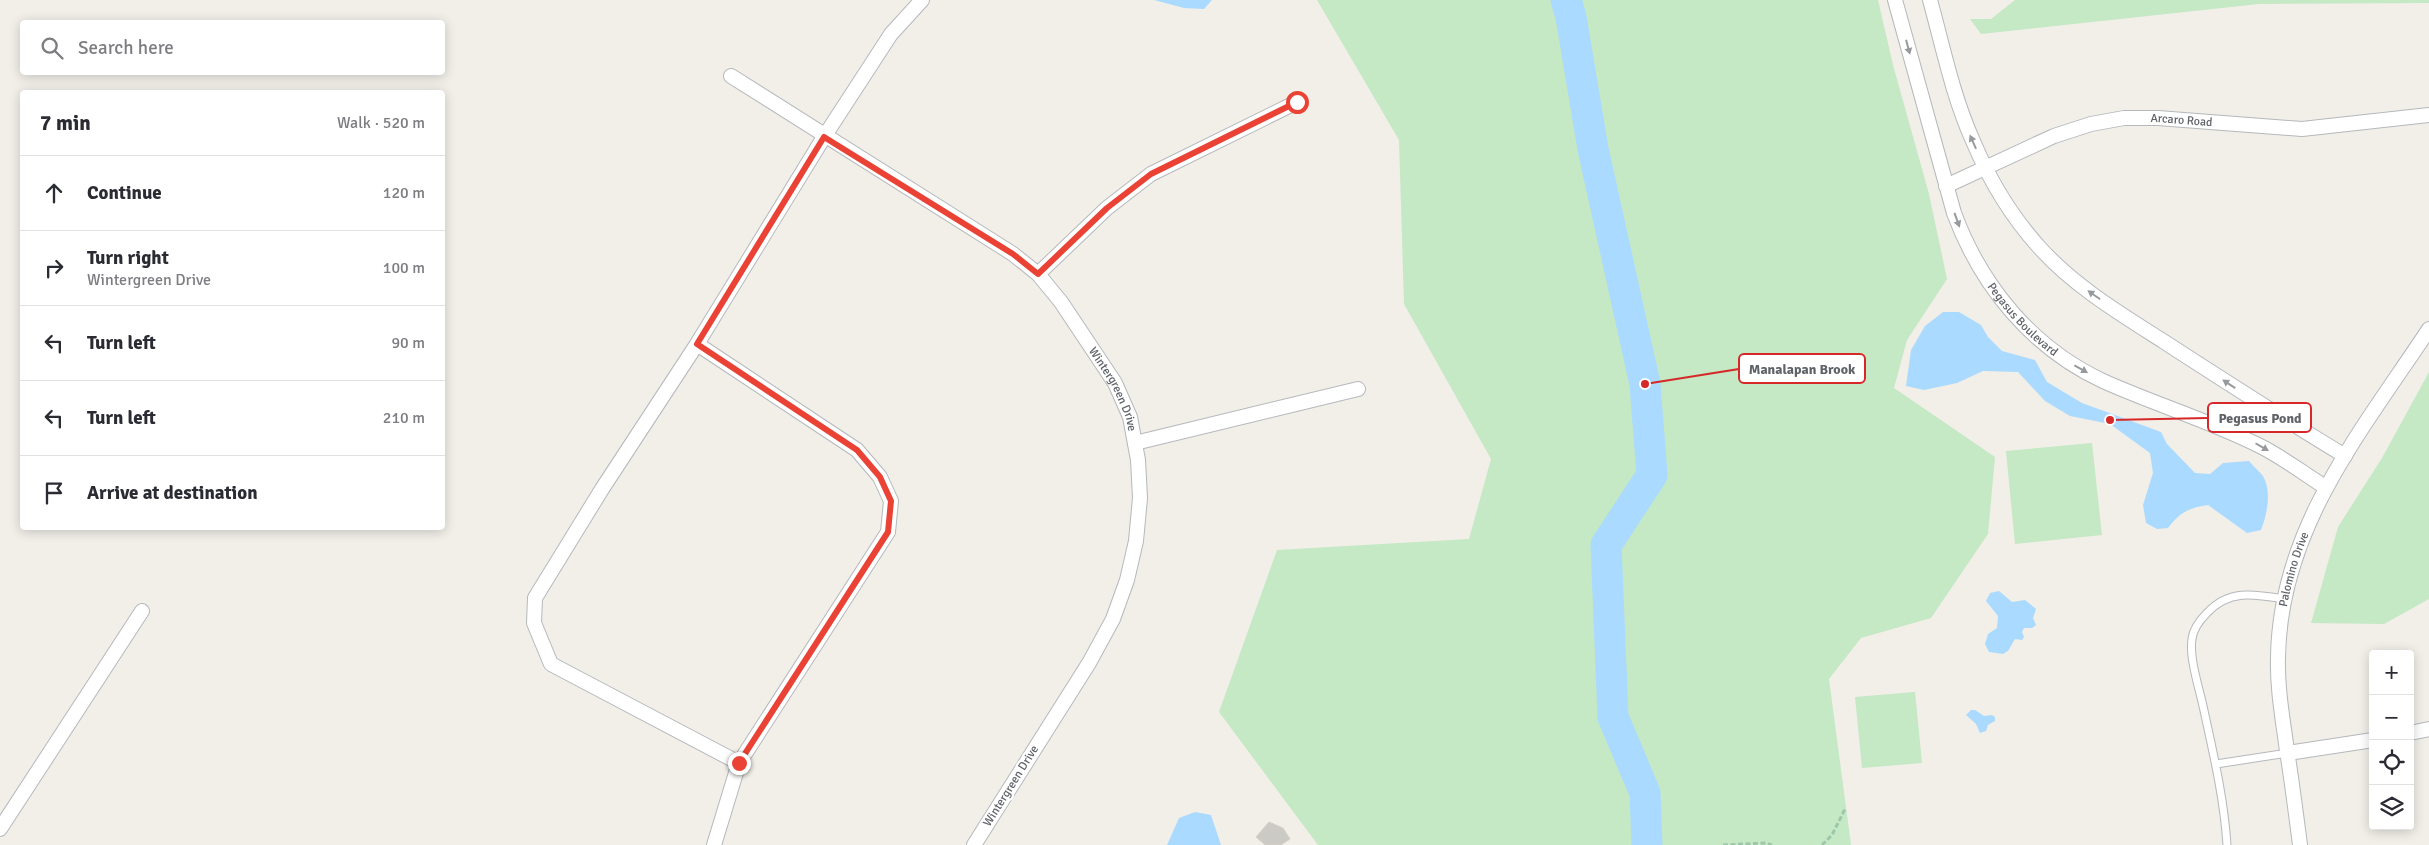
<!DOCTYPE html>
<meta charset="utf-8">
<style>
body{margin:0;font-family:Signika,sans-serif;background:#f7f7f7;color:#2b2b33}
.controls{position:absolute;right:15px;bottom:15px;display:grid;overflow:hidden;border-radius:5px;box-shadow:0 2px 12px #0003}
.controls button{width:45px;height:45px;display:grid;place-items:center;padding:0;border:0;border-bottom:1px solid #e1e1e2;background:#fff;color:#2b2b33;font:25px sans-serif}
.stop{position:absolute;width:15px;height:15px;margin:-11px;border:4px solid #ea4335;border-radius:50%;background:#fff}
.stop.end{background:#ea4335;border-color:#fff;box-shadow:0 1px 5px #0008}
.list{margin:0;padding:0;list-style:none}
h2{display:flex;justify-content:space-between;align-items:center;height:65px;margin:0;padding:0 20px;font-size:21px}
h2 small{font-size:16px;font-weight:400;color:#7c7c81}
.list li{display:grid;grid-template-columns:32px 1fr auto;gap:15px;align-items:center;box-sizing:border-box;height:75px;padding:0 20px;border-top:1px solid #e1e1e2}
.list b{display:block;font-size:19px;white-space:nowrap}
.list p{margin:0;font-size:16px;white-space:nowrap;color:#7c7c81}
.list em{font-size:16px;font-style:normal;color:#7c7c81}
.icon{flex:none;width:28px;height:28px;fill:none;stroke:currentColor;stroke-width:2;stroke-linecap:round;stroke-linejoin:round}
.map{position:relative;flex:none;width:2429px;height:845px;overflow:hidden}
.search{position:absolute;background:#fff;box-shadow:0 2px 12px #0003;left:20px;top:20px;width:425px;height:55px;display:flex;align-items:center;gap:12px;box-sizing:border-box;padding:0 18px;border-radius:5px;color:#7c7c81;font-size:19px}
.panel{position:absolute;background:#fff;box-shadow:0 2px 12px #0003;left:20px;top:90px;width:425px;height:440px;border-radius:5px}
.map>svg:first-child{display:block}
</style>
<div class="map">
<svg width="2429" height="845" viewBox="0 0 2429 845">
<rect width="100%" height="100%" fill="#f1efe8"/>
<path fill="#c5e8c5" d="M1317 0H1878L1893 65 1929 194 1947 279 1907 340 1894 388 1995 457 1988 534 1931 618 1861 638 1829 679 1851 845H1318L1219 712 1277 550 1469 539 1491 459 1404 304 1399 140Z
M2015 0H2429V3L2259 4 1981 34 1970 19H1991Z
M2429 372V599L2384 624 2311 623 2338 527 2382 458Z
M2092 443 2102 535 2015 544 2006 451Z
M1915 692 1922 763 1862 768 1855 697Z"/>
<path fill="#aadaff" d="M1154 0H1212L1204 9 1184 8Z
M1943 312H1959L1981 325 1988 337 2002 351 2035 360 2047 382 2082 403 2161 432 2167 444 2195 473 2210 474 2223 463 2249 461C2253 466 2259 471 2263 476 2272 491 2267 515 2261 530L2247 533 2208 505C2189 508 2180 512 2168 528L2157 529 2146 523 2143 505 2153 473 2150 453 2110 424 2070 416 2045 401 2018 372 1983 371 1957 383 1924 390 1906 386 1911 350 1925 326Z
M1999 591 2012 602 2025 600 2036 609 2033 618 2036 625 2032 628H2024L2022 632 2024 637 2022 640 2015 639 2008 651 2003 654 1989 652 1985 644 1988 634 1997 628 1998 616 1986 601 1990 593Z
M1971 710H1975L1984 716 1992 715 1995 717V721L1988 725 1986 731 1980 733 1976 724 1966 715Z
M1195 812 1211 815 1221 845H1167L1179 818Z"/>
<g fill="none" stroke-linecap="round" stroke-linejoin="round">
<path stroke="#aadaff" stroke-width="31" d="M1566 0 1571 17 1593 149 1645 384 1652 475 1606 545 1613 717 1645 793 1647 845"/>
</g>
<path fill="#cccac5" stroke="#d6d1c6" d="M1269 822 1283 828 1290 839 1281 845H1265L1256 837Z"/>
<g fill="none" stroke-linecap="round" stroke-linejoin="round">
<defs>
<path id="lane" d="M2216 764 2288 753
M2227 845C2224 798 2213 752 2203 706 2199 688 2189 657 2192 639 2193 629 2200 620 2207 613 2229 589 2254 594 2284 599"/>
<g id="street">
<path id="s1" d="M1895 0 1954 213C1981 286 2032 348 2103 381 2154 404 2208 420 2258 445 2281 456 2303 473 2325 487"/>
<path d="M1930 0C1943 47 1953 97 1973 141 1989 179 2012 217 2039 247 2074 286 2119 313 2163 341 2223 380 2284 419 2345 456"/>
<path id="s2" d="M731 76 1013 254 1038 274 1061 302 1115 383 1130 417 1138 460 1140 498 1136 541 1127 580 1113 619 1089 663 974 845"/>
<path id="s3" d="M1946 186 2054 136 2091 124 2124 118H2158L2302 129 2429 115"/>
<path d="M1038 274 1107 208 1151 174 1297 102"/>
<path d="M697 344 857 450 880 477 891 501 888 532 739 763 551 664 534 623 535 598 602 489 697 344 824 137 891 34 922 0"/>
<path d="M1135 443 1358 389"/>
<path d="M2410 733 2429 729"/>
<path d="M2288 753 2373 740"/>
<path d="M0 829 142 611"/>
<path d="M714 845 739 763"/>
<path id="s4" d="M2300 845C2296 814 2292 782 2287 751 2283 720 2277 689 2278 657 2280 528 2361 432 2429 329"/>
</g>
</defs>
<use href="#lane" stroke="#b5b8bc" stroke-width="9"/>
<use href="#street" stroke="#b5b8bc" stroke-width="16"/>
<path stroke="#9cc7a9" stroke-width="3" stroke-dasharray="5 2.5" stroke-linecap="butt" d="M1723 845 1766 843 1772 845
M1822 845 1832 835 1845 809"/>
<use href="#lane" stroke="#fff" stroke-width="7"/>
<use href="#street" stroke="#fff" stroke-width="14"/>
</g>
<defs><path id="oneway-solid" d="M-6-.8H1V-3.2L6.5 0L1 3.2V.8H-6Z" transform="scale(1.25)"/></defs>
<g fill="#979a9d">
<use href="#oneway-solid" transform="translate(1908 47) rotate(75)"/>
<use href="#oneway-solid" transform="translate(1973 142) rotate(-114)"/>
<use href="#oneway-solid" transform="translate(1957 220) rotate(70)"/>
<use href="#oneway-solid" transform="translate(2094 295) rotate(-145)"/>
<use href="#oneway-solid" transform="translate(2081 369) rotate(29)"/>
<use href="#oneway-solid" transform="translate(2229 384) rotate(-147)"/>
<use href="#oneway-solid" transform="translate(2262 447) rotate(30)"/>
</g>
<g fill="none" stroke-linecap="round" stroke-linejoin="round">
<path stroke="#ea4335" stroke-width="6" d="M739 763 888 532 891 501 880 477 857 450 697 344 824 137 1013 254 1038 274 1107 208 1151 174 1297 102"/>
</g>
<g text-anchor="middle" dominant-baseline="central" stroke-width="4.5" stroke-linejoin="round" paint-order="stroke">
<g font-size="12" fill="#5f6368" stroke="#fff">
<text stroke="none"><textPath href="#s3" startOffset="249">Arcaro Road</textPath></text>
<text stroke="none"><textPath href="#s1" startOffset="349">Pegasus Boulevard</textPath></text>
<text stroke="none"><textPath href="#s2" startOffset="504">Wintergreen Drive</textPath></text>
<text stroke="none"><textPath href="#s4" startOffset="279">Palomino Drive</textPath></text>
<text transform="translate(1011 786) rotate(-58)">Wintergreen Drive</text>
</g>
</g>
<path fill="none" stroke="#d62828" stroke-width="2" d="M1645 384L1739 369M2110 420L2208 418"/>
<g fill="#d62828" stroke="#fff" stroke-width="2">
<circle cx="1645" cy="384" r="5"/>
<circle cx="2110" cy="420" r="5"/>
</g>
<g fill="#fff" stroke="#d62828" stroke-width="2">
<rect x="1739" y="354" width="126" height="29" rx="5"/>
<rect x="2208" y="403" width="103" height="29" rx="5"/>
</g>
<g font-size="14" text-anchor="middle" font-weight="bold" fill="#5f6368">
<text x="1802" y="374">Manalapan Brook</text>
<text x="2260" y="423">Pegasus Pond</text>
</g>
</svg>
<div class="controls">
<button>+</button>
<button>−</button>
<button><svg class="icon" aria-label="locate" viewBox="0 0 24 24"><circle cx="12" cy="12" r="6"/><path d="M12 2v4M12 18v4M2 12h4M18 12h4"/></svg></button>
<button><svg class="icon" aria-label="layers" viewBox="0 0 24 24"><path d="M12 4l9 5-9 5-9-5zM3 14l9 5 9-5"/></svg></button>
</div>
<div class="stop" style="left:1297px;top:102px"></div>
<div class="stop end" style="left:739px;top:763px"></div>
<div class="search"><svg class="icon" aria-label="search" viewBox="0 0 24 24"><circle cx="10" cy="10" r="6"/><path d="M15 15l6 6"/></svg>Search here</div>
<section class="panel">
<h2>7 min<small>Walk · 520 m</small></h2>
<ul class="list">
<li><svg class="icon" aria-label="ahead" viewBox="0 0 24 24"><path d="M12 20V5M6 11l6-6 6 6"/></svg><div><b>Continue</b></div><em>120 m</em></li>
<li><svg class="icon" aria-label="right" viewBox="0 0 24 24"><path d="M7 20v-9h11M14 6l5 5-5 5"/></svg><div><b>Turn right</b><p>Wintergreen Drive</p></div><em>100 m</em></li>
<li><svg class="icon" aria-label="left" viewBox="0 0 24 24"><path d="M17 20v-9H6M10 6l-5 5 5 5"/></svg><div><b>Turn left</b></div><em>90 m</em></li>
<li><svg class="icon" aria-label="left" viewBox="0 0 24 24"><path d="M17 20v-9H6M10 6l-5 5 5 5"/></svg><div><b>Turn left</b></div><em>210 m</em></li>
<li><svg class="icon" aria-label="arrive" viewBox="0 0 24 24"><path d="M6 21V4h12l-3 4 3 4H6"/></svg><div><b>Arrive at destination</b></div></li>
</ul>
</section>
</div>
